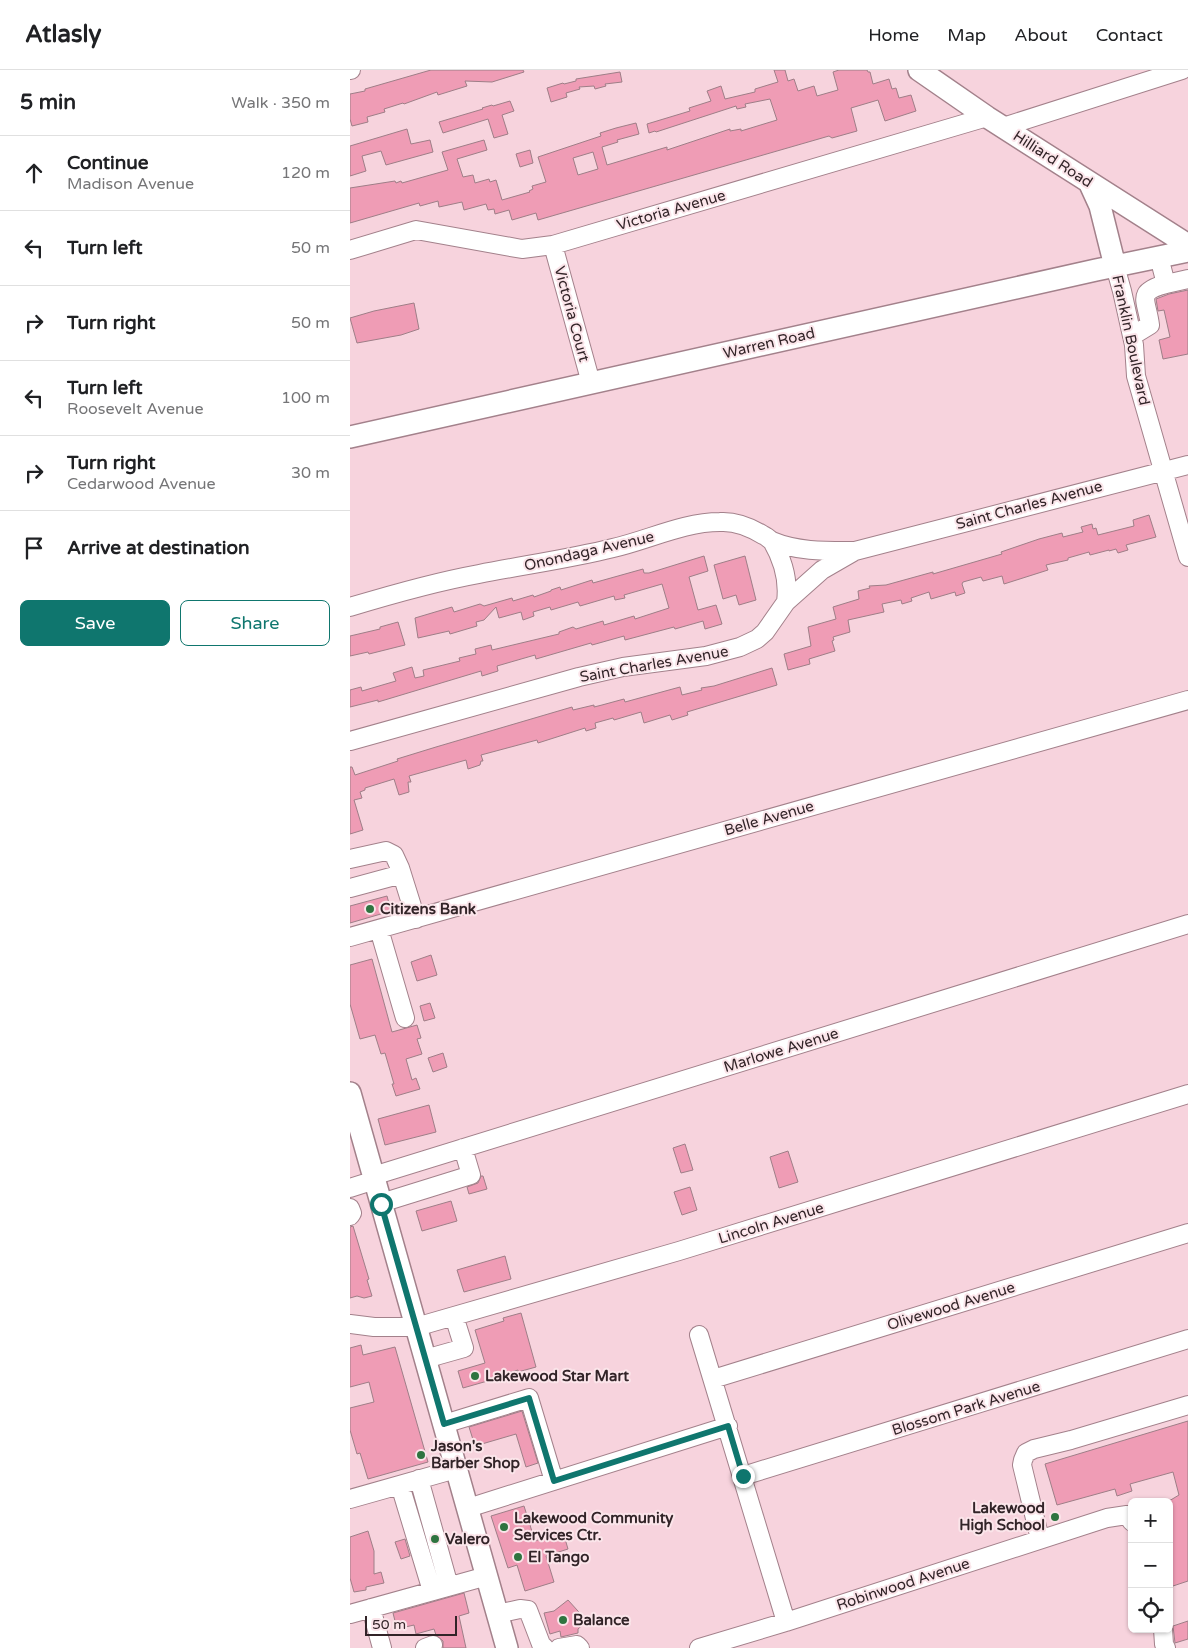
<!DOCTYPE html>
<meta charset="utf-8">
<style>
body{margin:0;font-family:"Varela Round",sans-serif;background:#f2f2f2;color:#202124}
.controls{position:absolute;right:15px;bottom:15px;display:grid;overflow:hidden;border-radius:8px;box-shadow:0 1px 4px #0004}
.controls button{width:45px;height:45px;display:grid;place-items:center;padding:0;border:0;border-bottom:1px solid #e0e0e0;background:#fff;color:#202124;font:25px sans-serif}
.scale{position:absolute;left:15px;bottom:12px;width:92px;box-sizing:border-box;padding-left:5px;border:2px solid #322428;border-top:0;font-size:14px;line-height:18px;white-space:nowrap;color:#322428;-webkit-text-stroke:4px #fbe5ea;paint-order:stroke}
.stop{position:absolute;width:15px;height:15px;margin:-11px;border:4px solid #0f766e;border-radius:50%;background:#fff}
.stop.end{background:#0f766e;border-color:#fff;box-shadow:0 1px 5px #0008}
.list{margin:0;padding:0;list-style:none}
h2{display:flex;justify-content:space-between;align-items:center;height:65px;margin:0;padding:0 20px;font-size:21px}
h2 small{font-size:16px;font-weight:400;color:#757577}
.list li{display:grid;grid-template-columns:32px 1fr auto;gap:15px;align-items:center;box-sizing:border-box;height:75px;padding:0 20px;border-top:1px solid #e0e0e0}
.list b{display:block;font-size:19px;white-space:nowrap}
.list p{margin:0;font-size:16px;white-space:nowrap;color:#757577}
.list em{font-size:16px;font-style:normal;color:#757577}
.actions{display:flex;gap:10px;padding:15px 20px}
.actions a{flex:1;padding:11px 0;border:1px solid #0f766e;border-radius:8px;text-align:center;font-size:18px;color:#0f766e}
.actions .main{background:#0f766e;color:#fff}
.icon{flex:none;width:28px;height:28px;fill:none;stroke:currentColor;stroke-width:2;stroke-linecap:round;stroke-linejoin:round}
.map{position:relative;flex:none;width:838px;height:1578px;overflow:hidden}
header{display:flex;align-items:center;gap:30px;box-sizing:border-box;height:70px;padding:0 25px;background:#fff;border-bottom:1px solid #e0e0e0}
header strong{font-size:24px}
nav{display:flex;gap:28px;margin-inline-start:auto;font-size:18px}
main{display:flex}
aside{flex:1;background:#fff}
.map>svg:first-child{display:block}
</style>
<header>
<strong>Atlasly</strong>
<nav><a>Home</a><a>Map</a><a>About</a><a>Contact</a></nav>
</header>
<main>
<aside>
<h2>5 min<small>Walk · 350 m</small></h2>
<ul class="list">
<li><svg class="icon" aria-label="ahead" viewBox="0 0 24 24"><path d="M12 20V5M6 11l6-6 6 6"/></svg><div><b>Continue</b><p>Madison Avenue</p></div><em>120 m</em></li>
<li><svg class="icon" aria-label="left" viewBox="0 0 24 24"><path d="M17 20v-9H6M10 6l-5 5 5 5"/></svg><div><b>Turn left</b></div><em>50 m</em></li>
<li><svg class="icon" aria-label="right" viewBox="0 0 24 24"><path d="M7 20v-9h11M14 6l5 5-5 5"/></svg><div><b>Turn right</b></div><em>50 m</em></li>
<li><svg class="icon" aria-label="left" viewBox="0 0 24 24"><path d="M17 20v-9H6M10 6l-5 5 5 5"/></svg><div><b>Turn left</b><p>Roosevelt Avenue</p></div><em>100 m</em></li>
<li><svg class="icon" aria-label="right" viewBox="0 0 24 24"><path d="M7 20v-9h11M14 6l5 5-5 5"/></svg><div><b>Turn right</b><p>Cedarwood Avenue</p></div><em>30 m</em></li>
<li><svg class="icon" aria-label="arrive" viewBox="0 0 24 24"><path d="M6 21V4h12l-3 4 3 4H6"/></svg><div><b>Arrive at destination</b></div></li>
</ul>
<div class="actions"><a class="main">Save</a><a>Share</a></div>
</aside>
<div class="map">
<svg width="838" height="1578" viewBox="0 0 838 1578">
<rect width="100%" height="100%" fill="#f7d3dd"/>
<path fill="#ef9cb5" stroke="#9e7e87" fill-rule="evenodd" d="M81 0H173L174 2 142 12 115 11 117 16 88 25 87 22 54 34 53 33 34 39 35 42 17 47 18 52 2 56 0 49V24L15 21V19Z
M424 0H435L438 11 444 9 448 21 464 16 467 26 488 20 483 2 489 0H517L518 2H520L523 14 539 9 542 19 546 18 549 28 561 25 566 41 535 51 528 30 501 38 507 61 482 68 479 66 188 150 186 143 162 150 159 140 145 144 144 139 138 140 136 134 114 140 112 132 89 137 88 131 70 136 69 133 0 153V118L45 111 46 113 51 111 52 113 98 100 92 82 134 70 137 80 107 89 113 107 123 105 125 113 139 109 140 112 146 110 152 130 180 122 179 121 183 119 182 116 196 112 188 87 251 66 250 63 266 58 286 53 289 64 267 70 268 72 252 77 257 95 317 77V80L380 59V61L391 59V61L427 50 420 29 395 34 396 37 387 39 386 36 306 62 305 61 299 63 297 54 340 41 339 38 361 31 357 21 371 16 375 29 405 22V19L428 12ZM243 82 248 99 228 105 223 88Z
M270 2 272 12 255 14 256 16 245 19 244 16 229 17 230 19 216 23 217 27 201 32 197 18 213 13 214 14 226 11V9Z
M160 31 164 41 152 45 158 64 144 68 138 49 93 63 89 52 133 39 132 38 142 35 143 36Z
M57 59 61 74 80 70 83 82 36 95 31 81 12 86 16 101 0 106V76Z
M180 80 183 93 170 97 166 84Z
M838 220V284L813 289 809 270 820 267 814 240 808 241 806 229 819 224Z
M64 233 69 259 51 265 7 273 0 248 24 241Z
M799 445 806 467 776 475 778 480 768 483 766 479 759 481V480L740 485 739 482 718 488V490L696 495 698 500 654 514 652 506 633 511 631 507 613 512 612 514 615 523 606 526 605 522 581 529 579 522 561 528 562 531 552 534 551 530 532 534 534 542 498 550 500 562 483 567 484 570 482 571 485 581 459 589 460 594 438 600 434 584 461 576 458 557 486 549 483 537 509 529 508 521 520 518 519 516 536 515 583 502V504L652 484 651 482 689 469 712 463 713 467 733 462 731 457 742 454 743 459 746 458 748 465 784 456 783 450Z
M354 486 358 501 339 507 348 540 366 535 372 554 355 559 353 551 325 559 324 557 275 570 274 566 242 575 241 573 186 589 185 585 147 596 148 601 132 606 131 601 28 632V630L0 637V620L11 617 12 621 46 611 43 603 62 597 65 608 74 606 73 600 110 591 109 588 126 584 125 579 141 575 142 580 209 564V562L223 557 226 559 253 551 254 555 284 546 285 549 319 538 312 514 274 525 275 528 265 530 264 526 230 536 228 532 201 540 200 537 183 542 184 546 173 550 171 542 149 548 146 537 134 550 126 552 127 556 100 564 99 561 68 568 65 548 102 537 104 542 130 534 134 536 162 528 163 531 183 525 184 527 201 521V520L210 517 211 520 242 510 243 513 293 499 294 503H299Z
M395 486 406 530 389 535 386 525 373 529 364 495Z
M48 552 55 575 19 584 18 582 0 586V566L30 559V557Z
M422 598 427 615 337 642 338 645 322 650 320 645 294 653 291 642 264 650 263 648 245 653 246 658 236 661 235 658 188 673 187 670 131 685 133 691H131L130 695 118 699 116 690 59 706 61 712H58L59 722 49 725 44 709 15 718V720L10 722 12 728 4 730 13 760 0 764V697H2L5 705 48 691 47 689 86 677 222 637 223 640 244 635V637L252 635 274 629 275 632 330 617 332 625 352 620 351 618 364 616Z
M37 826 41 841 0 853V836Z
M81 885 87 905 67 911 61 892Z
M22 889 42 962 67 955 71 968 67 969 72 984 56 989 62 1010 66 1008 70 1019 46 1026 42 1014H44L35 983 31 984 25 965 10 969 0 934V895Z
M80 933 85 948 74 951 70 936Z
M93 983 97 997 83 1002 78 988Z
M79 1035 86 1062 35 1075 28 1049Z
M335 1074 343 1100 331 1103 323 1078Z
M438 1081 448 1112 429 1118 420 1087Z
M131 1106H133L137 1119 119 1124 117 1117 128 1113Z
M340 1117 347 1140 332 1145 324 1122Z
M101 1131 107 1151 72 1161 66 1141Z
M3 1156 19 1209 17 1210 22 1226 14 1228 7 1226 0 1228V1157Z
M155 1186 161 1209 114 1222 107 1200Z
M171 1243 186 1297 168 1302V1300L140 1308 141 1310 113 1318 108 1301 135 1293 125 1260 154 1251 153 1248Z
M11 1275 13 1285 45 1277 78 1392 18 1409 10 1383 7 1384 0 1360V1338L24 1332 19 1312 0 1317V1278Z
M172 1341 188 1393 176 1397 166 1364 125 1376 119 1357Z
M838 1351V1511L823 1516 819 1510V1431L829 1425 823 1402 780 1414 782 1421 767 1426 765 1419 707 1435 695 1394Z
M174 1436 185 1471 213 1462 218 1479 196 1486 204 1512 175 1521 167 1495 158 1498 141 1446Z
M18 1461 24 1481V1504L31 1502 34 1513 16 1517V1520L4 1522 0 1508V1467Z
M55 1469 60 1486 51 1489 45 1472Z
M114 1523 119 1543 109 1546 116 1578H93V1571L86 1565 84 1559 66 1564 64 1555 47 1559 43 1543Z
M218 1530 237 1551 228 1559V1563L211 1567 210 1561 200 1564 194 1543 204 1541Z
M838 1551V1569L825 1573 823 1556Z"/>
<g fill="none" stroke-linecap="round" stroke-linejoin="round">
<defs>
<path id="minor" d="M0 0H1
M653 57 832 0
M203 175 241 313
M0 180 66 160 172 179 203 175 637 47
M809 187 816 214 838 209
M765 196 772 221 784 275 786 306 838 487
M782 266 800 255C797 230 785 222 816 214
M422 471C433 490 439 510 436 532
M0 537C43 524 85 512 129 504 174 495 219 489 263 478 298 470 334 452 370 452 385 451 400 457 413 465 416 466 419 469 422 471 448 482 478 481 505 481
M0 671 229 607 273 597 356 586 390 577 407 569 415 562 436 532 472 500 505 481 838 395
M0 789 36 781 44 785 50 798 66 849
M0 818 52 804
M29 859 55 948
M0 867 838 630
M23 1106 838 854
M0 1118 25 1110
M31 1133 121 1105 113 1078
M0 1138 2 1143 0 1146
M0 1254 24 1257H66L329 1181 838 1024
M349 1265 436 1552
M75 1289 114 1278 104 1246
M363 1309 838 1163
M94 1354 179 1328 204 1411
M393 1406 838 1269
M69 1409 99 1516
M50 1415 82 1521
M0 1429 106 1399
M118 1438 378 1356
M690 1469 672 1395 673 1390 676 1383 684 1379 721 1370 838 1335
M21 1538 32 1578
M0 1544 137 1506
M147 1544 170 1539 178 1540 191 1574 195 1578
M813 1559 814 1574 816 1578
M75 1578 83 1575
M209 1578 227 1575 230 1578
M349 1578 436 1552 757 1448 777 1445 782 1452"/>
<path id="major" d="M569 0 637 47 838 175
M739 112 750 136 765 196
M0 367 746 200 838 181
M0 1023 157 1578"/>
</defs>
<use href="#minor" stroke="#a3818b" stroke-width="20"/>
<use href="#major" stroke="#a3818b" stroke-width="24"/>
<use href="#minor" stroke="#fff" stroke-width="18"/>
<use href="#major" stroke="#fff" stroke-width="21"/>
</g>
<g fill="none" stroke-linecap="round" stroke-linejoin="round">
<path stroke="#0f766e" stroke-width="6" d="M31 1134 94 1354 179 1328 204 1411 378 1356 393 1406"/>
</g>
<g fill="#2f7440" stroke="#fbe5ea" stroke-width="2">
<circle cx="20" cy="839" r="5"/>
<circle cx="125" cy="1306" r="5"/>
<circle cx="71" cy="1385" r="5"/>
<circle cx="705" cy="1447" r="5"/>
<circle cx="154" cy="1457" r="5"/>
<circle cx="85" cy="1469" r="5"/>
<circle cx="168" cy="1487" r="5"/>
<circle cx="213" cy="1550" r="5"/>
</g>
<g text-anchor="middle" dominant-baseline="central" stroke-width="4" stroke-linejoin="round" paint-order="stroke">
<g font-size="15" fill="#322428" stroke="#fbe5ea">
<text transform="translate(703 89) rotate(33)">Hilliard Road</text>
<text transform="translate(321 140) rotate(-16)">Victoria Avenue</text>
<text transform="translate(222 244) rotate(75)">Victoria Court</text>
<text transform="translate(781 270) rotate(78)">Franklin Boulevard</text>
<text transform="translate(419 273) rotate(-13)">Warren Road</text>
<text transform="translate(679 435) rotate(-15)">Saint Charles Avenue</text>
<text transform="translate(239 481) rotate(-13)">Onondaga Avenue</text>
<text transform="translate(304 594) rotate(-10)">Saint Charles Avenue</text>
<text transform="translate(419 748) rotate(-16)">Belle Avenue</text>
<text transform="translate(431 980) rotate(-17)">Marlowe Avenue</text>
<text transform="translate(421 1153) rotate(-17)">Lincoln Avenue</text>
<text transform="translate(601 1236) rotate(-17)">Olivewood Avenue</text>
<text transform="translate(616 1338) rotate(-17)">Blossom Park Avenue</text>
<text transform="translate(553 1514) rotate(-18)">Robinwood Avenue</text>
</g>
<g font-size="15" font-weight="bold" fill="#322428" stroke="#fbe5ea" text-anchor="start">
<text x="30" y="839">Citizens Bank</text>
<text x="135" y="1306">Lakewood Star Mart</text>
<text x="81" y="1376">Jason's<tspan x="81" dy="17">Barber Shop</tspan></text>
<text x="695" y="1438" text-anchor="end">Lakewood<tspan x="695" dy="17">High School</tspan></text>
<text x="164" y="1448">Lakewood Community<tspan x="164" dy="17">Services Ctr.</tspan></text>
<text x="95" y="1469">Valero</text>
<text x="178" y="1487">El Tango</text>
<text x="223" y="1550">Balance</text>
</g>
</g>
</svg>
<div class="controls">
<button>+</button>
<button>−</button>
<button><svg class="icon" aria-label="locate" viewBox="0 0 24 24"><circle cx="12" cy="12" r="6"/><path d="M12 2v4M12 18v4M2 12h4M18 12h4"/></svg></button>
</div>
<div class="scale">50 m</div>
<div class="stop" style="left:31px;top:1134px"></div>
<div class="stop end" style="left:393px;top:1406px"></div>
</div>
</main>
